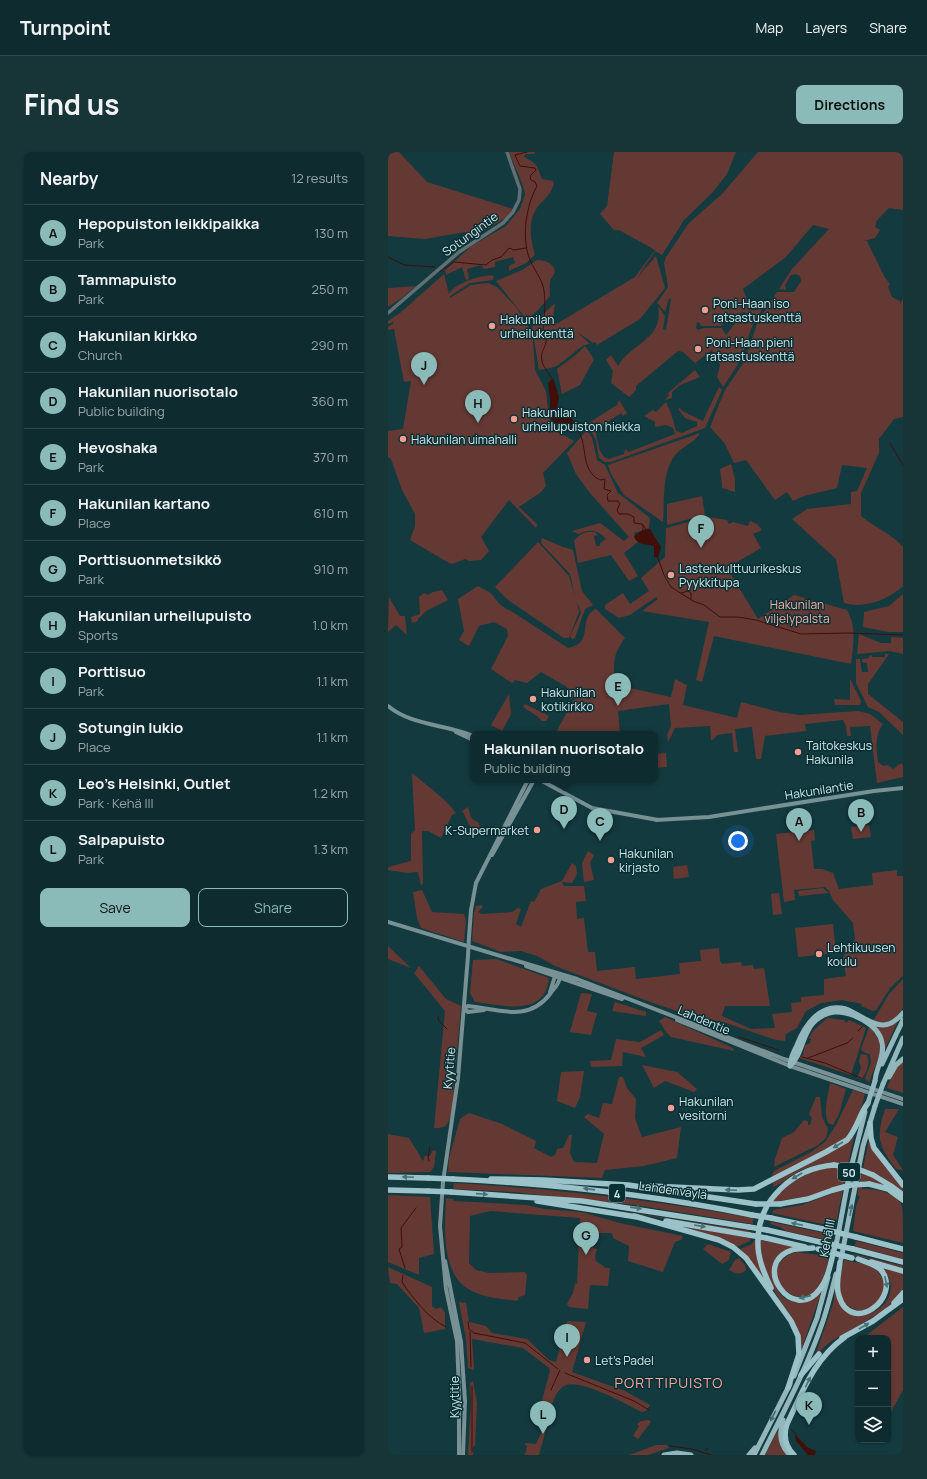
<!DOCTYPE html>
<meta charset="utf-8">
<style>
body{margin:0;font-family:Manrope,sans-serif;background:#173437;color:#f1f3f6}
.controls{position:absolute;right:12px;bottom:12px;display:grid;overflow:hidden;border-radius:8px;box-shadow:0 1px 3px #0004}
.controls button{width:36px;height:36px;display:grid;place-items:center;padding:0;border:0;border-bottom:1px solid #2e484b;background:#0e2c2f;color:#f1f3f6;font:20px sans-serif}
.you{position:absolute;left:350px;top:689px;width:14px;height:14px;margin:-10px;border:3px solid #fff;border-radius:50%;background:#1a73e8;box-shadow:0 0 0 6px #1a73e833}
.badge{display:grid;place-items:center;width:26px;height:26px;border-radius:50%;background:#8bbbb9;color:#111;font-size:13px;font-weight:700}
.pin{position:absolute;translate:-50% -33px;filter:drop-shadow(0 1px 2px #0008)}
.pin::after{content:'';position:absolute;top:21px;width:14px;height:12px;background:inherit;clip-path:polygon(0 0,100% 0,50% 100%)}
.popup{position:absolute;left:82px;top:579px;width:188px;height:52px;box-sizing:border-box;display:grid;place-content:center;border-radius:8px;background:#0e2c2f;filter:drop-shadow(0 1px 3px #0005);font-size:13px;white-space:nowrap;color:#9ba7aa}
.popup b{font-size:15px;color:#f1f3f6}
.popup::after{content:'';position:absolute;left:50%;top:100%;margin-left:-8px;border:8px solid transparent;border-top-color:#0e2c2f}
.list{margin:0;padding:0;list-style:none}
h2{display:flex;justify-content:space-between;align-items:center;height:52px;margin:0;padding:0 16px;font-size:17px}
h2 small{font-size:13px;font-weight:400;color:#9ba7aa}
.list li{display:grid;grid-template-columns:26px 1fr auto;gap:12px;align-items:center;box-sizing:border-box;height:56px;padding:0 16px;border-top:1px solid #2e484b}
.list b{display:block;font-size:15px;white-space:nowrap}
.list p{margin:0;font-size:13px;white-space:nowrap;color:#9ba7aa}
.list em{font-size:13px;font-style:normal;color:#9ba7aa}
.actions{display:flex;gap:8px;padding:12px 16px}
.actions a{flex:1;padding:9px 0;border:1px solid #8bbbb9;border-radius:8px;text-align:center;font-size:14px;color:#8bbbb9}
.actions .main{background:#8bbbb9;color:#111}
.icon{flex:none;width:22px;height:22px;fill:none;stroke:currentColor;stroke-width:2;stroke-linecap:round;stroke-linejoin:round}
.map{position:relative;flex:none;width:515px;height:1303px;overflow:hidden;border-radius:8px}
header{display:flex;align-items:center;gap:24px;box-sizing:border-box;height:56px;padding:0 20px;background:#0e2c2f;border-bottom:1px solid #2e484b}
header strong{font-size:19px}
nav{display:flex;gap:22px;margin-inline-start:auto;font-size:14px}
.intro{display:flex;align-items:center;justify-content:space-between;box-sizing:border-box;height:96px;padding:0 24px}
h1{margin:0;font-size:28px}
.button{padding:10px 18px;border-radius:8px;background:#8bbbb9;color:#111;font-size:14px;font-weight:700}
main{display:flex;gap:24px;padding:0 24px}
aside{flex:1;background:#0e2c2f;border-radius:8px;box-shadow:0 1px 3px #0004}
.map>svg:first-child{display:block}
</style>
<header>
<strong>Turnpoint</strong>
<nav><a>Map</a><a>Layers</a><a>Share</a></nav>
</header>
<div class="intro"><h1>Find us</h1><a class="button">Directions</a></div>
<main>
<aside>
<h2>Nearby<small>12 results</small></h2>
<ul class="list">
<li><span class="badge">A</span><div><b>Hepopuiston leikkipaikka</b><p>Park</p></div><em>130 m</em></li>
<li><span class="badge">B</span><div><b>Tammapuisto</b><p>Park</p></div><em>250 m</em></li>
<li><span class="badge">C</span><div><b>Hakunilan kirkko</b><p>Church</p></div><em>290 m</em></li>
<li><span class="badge">D</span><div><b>Hakunilan nuorisotalo</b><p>Public building</p></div><em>360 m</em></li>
<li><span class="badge">E</span><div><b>Hevoshaka</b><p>Park</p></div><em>370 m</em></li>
<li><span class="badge">F</span><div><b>Hakunilan kartano</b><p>Place</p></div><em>610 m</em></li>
<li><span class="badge">G</span><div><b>Porttisuonmetsikkö</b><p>Park</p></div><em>910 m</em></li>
<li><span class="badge">H</span><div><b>Hakunilan urheilupuisto</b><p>Sports</p></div><em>1.0 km</em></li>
<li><span class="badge">I</span><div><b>Porttisuo</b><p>Park</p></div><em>1.1 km</em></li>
<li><span class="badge">J</span><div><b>Sotungin lukio</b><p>Place</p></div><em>1.1 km</em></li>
<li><span class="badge">K</span><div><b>Leo's Helsinki, Outlet</b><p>Park · Kehä III</p></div><em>1.2 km</em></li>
<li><span class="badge">L</span><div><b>Salpapuisto</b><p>Park</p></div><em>1.3 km</em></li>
</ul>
<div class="actions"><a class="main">Save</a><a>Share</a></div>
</aside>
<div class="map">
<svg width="515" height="1303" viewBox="0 0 515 1303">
<rect width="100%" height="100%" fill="#133a3f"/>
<path fill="#653933" d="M0 0H11L39 30 125 57 119 65 75 91 78 85 77 80 37 87 0 84Z
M121 0H147L146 2H137L136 5C149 11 149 14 154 27L165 29 166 32C163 41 159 45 152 52 139 66 142 86 147 103L138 111 121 119V114L127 111 125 105 107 110V115L96 117 93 113 79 117 81 127 78 128 74 115 58 123 57 118 85 93 118 74 132 57 137 42 134 31Z
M226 0H348L339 22 324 41 296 68 274 103 267 99 249 126 268 104 277 136 252 167 209 193 207 190 205 191 189 180 202 192C193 191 178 210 166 215 162 216 156 217 151 218L144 175C152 165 158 159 167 151L165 167 166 172 170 171 247 125 267 98 231 78H226L212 62 219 54Z
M370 0H515V58L501 56 489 68 487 75 492 78 487 86 476 89H479L496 124 502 132 500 135 504 145 512 149V152L515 146V265L506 267 491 287V301L473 341V364C486 375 504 382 515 395V434C500 448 476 457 456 451L448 407 404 367 419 357 463 352V340L469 339 479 316 454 313 449 336 416 344 405 349 399 340 387 348 358 308 346 311 337 292 322 275 337 238 356 210 370 169 389 140H406L413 129 412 124 408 122 403 123 397 133 398 138 391 137 404 117 441 77 425 73 398 105 355 137 363 159 375 156 368 167 356 160 346 163 333 174H313L312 171 309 170 308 176 310 178 316 176H334L338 183 348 170V164H357L366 169 352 209 335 235 329 225 332 213 324 198 307 211 295 200 290 199 248 234V238L241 245 223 231 225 219 218 208 223 203 230 214C244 190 276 188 270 154L277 164 275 177 278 178 283 147 281 146 277 160 269 151 280 135 276 111 278 105 301 71 334 42Z
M149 108C156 107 170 113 166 122 165 125 162 127 162 131 161 135 162 140 162 144L151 157 139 168 108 129 134 118Z
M56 122 61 142C65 132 96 121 106 124L105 128 82 131 62 144V146L83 133 100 131 109 135 129 156 141 176 145 188 147 218 158 239 161 266 170 280 186 289 155 321 158 334 153 340 131 355 149 372 148 376 121 348 93 385 101 399 93 408 81 409 77 407 64 412 61 411 22 388 27 374V362L14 338 3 307 0 305V279L15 277 23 229 16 230 6 177 0 178V175L5 172V170L0 172V169L12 161Z
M28 134 11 148 0 155V136Z
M197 194 206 207 192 233 174 242 169 217 189 202Z
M307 218 312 225 292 233 284 240V246L277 248 281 243 280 241Z
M331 235 334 238 317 276 223 310H217L211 306 208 288 199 272 229 253 231 248 239 261 235 264 233 261 207 278 212 299 216 305 221 307 236 302 237 297 241 300 287 282 285 276 278 273 267 275V270L256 264 265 258 268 260 278 250 283 261 288 279 294 281 309 274V270L297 266 290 257 292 256 294 259 315 269Z
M199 278 204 286 209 308 217 313 230 341 262 366 261 376 246 381 250 390 236 401 250 424 241 429 223 403 190 411 186 389C191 382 198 379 207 380L210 383 206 384 208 394H212V391L218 387C209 377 202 377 190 382L184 379 212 371 236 389 241 385 202 341 188 322 179 301Z
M312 281C307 290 296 294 289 301 273 318 277 348 275 370L236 343 223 322 220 313Z
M343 312 347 327V340L334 336V333L332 317Z
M314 344 317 363 279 373V352Z
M319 365 339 368 341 372 345 370 360 374 362 369 369 372 374 378 365 382 373 396 339 416 370 467 406 443 459 458C469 474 465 495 463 512L326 484 314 530 308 528 321 470 254 459 270 447 268 445 242 463 231 466 217 457V453L235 441 242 452 261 439 253 426 277 405 278 376Z
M154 386 175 395 185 398 194 439 205 453 197 457 187 486 184 487 182 484 193 461 189 450 191 460 181 486H176L120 448 107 435 150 390 181 424 187 444 182 422 153 391Z
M90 434C93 436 98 438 101 440 110 448 109 453 123 459L180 496C185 495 191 493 194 488 200 478 194 463 208 457L237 486C225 501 224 515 228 533L283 545 287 527 299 533 295 553 349 566 353 550 391 560 412 563 470 559 482 562 495 572C487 581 488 599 490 610L495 614 500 613 505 617 513 611 515 613V625L489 631 482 574 462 575 463 584H459L458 574 455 568 417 572 418 579 377 584 373 607H368L364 575 347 577 350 600H346L344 581 329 583 325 588H323L322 574 287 576 280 590 279 583 283 574 281 552 230 559 232 582H167L188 544 183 547 179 535 153 520 139 531 127 528 124 531 103 517 120 484 119 477 106 470 91 474 81 494 71 488 76 479 70 447Z
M54 438 60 448 38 459 32 465 30 466V469L24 471 23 465 32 462 31 445 36 441 40 443 45 440Z
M515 442V480H501L475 475 476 460 501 454Z
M1 445 12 464H17L19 483 8 473 0 480Z
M471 482 493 491H503V485L515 486V502L502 499 469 502Z
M497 502H501L480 532V542L515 570V583L491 560 480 555 468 531V507H472L474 520H480L479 511 474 510V507L481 506V504L484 503V505H497Z
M462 527 473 549 472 553H447L446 547 462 548Z
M121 542 123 562 114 579 103 573Z
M137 552 161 564 158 569H154L149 564 135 555Z
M278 601 279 615 267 616V602Z
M24 621C38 633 57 646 68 661L64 663 53 686 40 679H34L35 731 33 734 30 720 20 721 0 718V715L23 709V682L27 678Z
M80 655 83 666 91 671 92 677 87 681C81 675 79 666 74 659Z
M481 673 483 685 465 687 463 675Z
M426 678 427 688 423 689 426 717H434L445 721 451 737 485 733 484 721 509 718V724H515V824L503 835 488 858 485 859 473 854 474 852 454 848 433 851 418 859 409 876 398 882 397 889 388 888 338 871 301 863 265 851 167 814 149 804 133 799 113 800 84 789 86 761 88 754 94 753V756L90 760 94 762 124 760 130 756 133 757 128 772 133 775 143 749 146 750 153 737 174 729 184 711 188 714 189 722 184 731 174 730 176 734H196L198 749 188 750 189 767 196 766 200 800H207L209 819 247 815 248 827 292 822 291 811 313 809 312 798 331 796 332 809 334 812 353 810 354 814 365 813 366 817 376 816 382 854H337L334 864 363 877 387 876 384 862 404 860 403 851 413 850V845L436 843V827L458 824 455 805 467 787 465 771 445 748 441 739 437 735 406 738 407 748 396 750 388 682Z
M200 699 206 703 202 711 206 728 196 730 194 711Z
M299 713 301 725 286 727 285 715Z
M435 736 441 741 411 744 410 739Z
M34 738 44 760 76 762 78 769 76 790 33 776 29 766 25 740Z
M391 741 394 762 385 763 383 742Z
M445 772 448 801 410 805 407 776Z
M0 794 23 816 0 807Z
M108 807 161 826C157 866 114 853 87 850L82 841 85 808Z
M31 814 58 847 73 854 68 910H65L64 927 66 928C66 938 66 969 56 975 53 976 50 976 46 976L57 859 26 821Z
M515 827V856C508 868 499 873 485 869L501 842Z
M193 841 204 842 199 859 209 861 203 883 182 880Z
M227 850 258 860V864L224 859Z
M277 865 345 896 346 899 283 885 279 881 271 869Z
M439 866 456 868 458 871 461 868 478 876 463 923 411 906 415 903 417 893 422 891 423 887 421 886 425 879Z
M510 869 497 897 487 874Z
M481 875C501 893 489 909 481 930L477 927 483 910 482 903 474 899 473 897Z
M273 878 276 883 253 896 258 905 235 900 234 914 203 915 202 909 223 908 228 887 252 890Z
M473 902 479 903C483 910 478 923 473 927L469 926 473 916 471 909Z
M515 909V941L499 936 506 919Z
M254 913 289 920 309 937 306 940 277 929 266 936Z
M196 919 192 945 187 956 169 949 173 920Z
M231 925H235L239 936 248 947 247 966 254 985 293 975 289 1006 256 1014 217 1018 214 1026 60 1020 61 1006 72 967 81 961 114 972 148 989 146 996 163 1005 167 1003 169 997 175 996 181 983H184L182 1001 186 1010 209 1011 216 982 196 965 200 962 211 966 215 951 224 952Z
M442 931 458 937 451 962 445 973 440 971C435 959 440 944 442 931Z
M465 938 477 942C473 955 470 971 461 982 451 995 401 1017 384 1026V1023L386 1019 423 1000 437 990 448 973Z
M428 945H432L434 965 440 977 438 986 430 993 386 1015 387 1007 394 986 406 980 416 968 420 969V973H422L424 966 421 962Z
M497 957H511L497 980 510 985 505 1003 515 1018 508 1017C490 993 488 986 497 957Z
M0 982 21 986 35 1009 37 1004H42L45 998 48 999 46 1015 42 1020 0 1021Z
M466 984 447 1076 443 1072H434L384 1061 385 1058 414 1053 448 1040 384 1050C404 1024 420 1022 450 1011 436 1010 419 1014 407 1022 399 1026 394 1032 385 1035V1031L451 995Z
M481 988 486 999 515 1036V1040L494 1025 478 1017 504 1037 488 1031 475 1029 474 1037C487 1037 508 1039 514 1054 515 1061 515 1082 515 1091L465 1079 468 1054 472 1044 469 1043Z
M66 1031C167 1037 266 1048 365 1066V1072L247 1053 125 1040 65 1037Z
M0 1043 42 1045 46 1102 31 1106V1123L0 1110Z
M58 1046 65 1047 66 1049 138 1053 157 1057 193 1060 236 1072 295 1084 293 1088 287 1090 275 1120 240 1109 241 1094 225 1086 224 1081H207L205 1096 209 1097 207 1104 208 1109 218 1116H222L220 1134 202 1133 200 1157 181 1155 179 1152 185 1141 187 1131 189 1132 192 1066 102 1059 82 1064 81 1111 88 1118 101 1121 137 1120 139 1123 137 1143 131 1145 129 1149C115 1147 97 1146 84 1139 52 1124 57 1075 58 1046Z
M227 1058 362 1079 361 1081Z
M383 1070 445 1083 444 1089 398 1079 392 1075 382 1072Z
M293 1074 363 1086 362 1089 349 1095 332 1086Z
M366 1088H367L370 1108 375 1125 352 1097 364 1092Z
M372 1088 407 1095 385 1114C382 1128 392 1154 411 1149 419 1147 427 1141 434 1138L414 1196C412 1171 394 1155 383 1133 376 1119 372 1103 372 1088Z
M468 1089 515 1101V1107L467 1094Z
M320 1092 343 1100 341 1108 334 1112 315 1097Z
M408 1100 440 1104C440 1113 437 1121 434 1128 414 1173 360 1115 408 1100Z
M465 1102 515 1114V1116L465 1103Z
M351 1106 357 1113 358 1118C352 1124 347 1121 341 1118L347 1108Z
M456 1108C479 1113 488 1110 498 1134L491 1152 472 1159C445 1152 451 1129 456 1108Z
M0 1115 44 1135V1154L48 1157 53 1155 57 1161V1177L36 1181 31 1156 9 1132 2 1131Z
M495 1116 515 1121V1139L495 1159 442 1190 427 1204 445 1152 447 1139 450 1148 474 1163C491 1161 506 1148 502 1130 501 1125 497 1120 495 1116Z
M71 1150 78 1151 81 1170 98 1174 104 1181 139 1187 161 1208 168 1210 179 1169 198 1170 184 1220 237 1239 262 1253 258 1259 254 1260C239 1253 191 1225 176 1234 168 1239 166 1248 163 1255L151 1259 162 1219 161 1216 135 1196 84 1187 86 1215V1218L80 1216 78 1187Z
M515 1155V1238L500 1265V1200L502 1194 500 1193V1186H485L479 1183Z
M85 1229 89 1251 87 1294 85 1295V1303H80L83 1252 82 1231Z
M261 1268 263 1270 250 1287 245 1284 251 1274 249 1272 253 1269Z
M157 1273 159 1274 151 1303H137L139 1294 137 1293V1291L148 1292Z
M390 1278 392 1293 399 1303H377Z
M268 1293H279L281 1296 260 1303H241Z"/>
<path fill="#410e09" d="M165 226 171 245 169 257 174 261 181 263 190 275 183 281 175 272H168L162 266V246L160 231Z
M262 377 273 395 270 406 266 405V394C258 392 248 393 246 384L255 378Z
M407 1282 419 1295 428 1299 427 1303H420L408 1289Z"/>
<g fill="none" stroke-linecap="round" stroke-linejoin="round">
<path stroke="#410e09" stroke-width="1" d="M139 0 127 3 132 14 147 16 148 18 142 24 143 28 147 30 149 34C138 54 133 86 142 108 146 118 155 128 156 139 158 151 156 166 155 178 164 193 151 196 154 209 155 215 161 221 164 227
M0 105 16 113 47 115
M57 117 66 110 98 113 104 108 113 105 121 96 126 98 138 96
M52 119H54
M188 277C202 291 190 317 212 328L217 327 216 337 223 339 219 343 220 349H230L232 352 229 358 231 362H240L246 365V371L254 372 258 377
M502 291 515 313
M255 373V378
M270 406 276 423 283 435 305 449 316 453 332 465H350L368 468 413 482 460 481 515 483
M293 441 300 439 303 441V447
M50 865 51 869 59 877
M470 879 474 875
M351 885 391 898
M414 905 437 911 473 926
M420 906 459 891 465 886
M41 1009 40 1005 42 995
M17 1116 11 1097 14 1095 13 1076 28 1056
M15 1123 14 1130C24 1145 41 1167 58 1175
M80 1170 81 1177 86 1181 137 1191 170 1217
M82 1180 83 1215
M177 1221 246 1249 261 1258
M84 1234V1300
M163 1238 172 1218
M403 1277 408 1282
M282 1294 304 1297 323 1303
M317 1299 320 1296"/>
<path stroke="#607072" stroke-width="3.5" d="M0 161 71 100 115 71 125 60 131 48 132 37 119 0"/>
<path stroke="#779195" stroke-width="4" d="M0 554C24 574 57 572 85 584
M68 580 85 588
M152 628 204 656 270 668
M268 668 321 665 486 639 515 636
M104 703 146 628
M0 770 189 827 396 907 515 947
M81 785 83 758 88 731 140 628
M138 814 234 847
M162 840 167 824 169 823
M76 856 80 854C110 857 140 871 162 842 166 836 172 832 172 824
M76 856 80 860 96 858
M289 868 402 914 515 952
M57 1109 73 1190 77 1249 75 1303
M71 1303V1238L69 1189 58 1137 52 1074 55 1030 70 926 80 804"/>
<path stroke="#92b6bc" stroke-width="5" d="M494 912 515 868
M402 914C414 903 414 883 425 871 431 865 438 861 446 860 463 859 491 872 494 891 497 903 488 916 487 929
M402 914C402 906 406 900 409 893 417 873 432 850 458 857 470 861 482 873 495 873 504 873 510 867 515 861
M501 925 508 913 515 907
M495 932 515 886
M448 1094 461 1024 477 960
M453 1107 475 994 487 954
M406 1224 429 1166 440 1125
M395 1268C391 1281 391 1293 402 1303
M276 1303 289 1301 303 1303
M361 1303 367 1296
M366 1303 402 1232
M374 1303C396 1259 419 1216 435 1169 440 1154 444 1138 448 1122"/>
<path stroke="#9ac2c8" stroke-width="5.5" d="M482 971 483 986 486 996 515 1033
M485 1023 503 1034 515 1043
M0 1025 40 1026
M65 1027C166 1032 265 1043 364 1063
M103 1027 155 1028 240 1033 368 1052
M481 1032 500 1037 515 1048
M262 1034 350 1038 366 1037 438 1000 459 988C469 977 471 963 480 951
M0 1038 40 1039
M63 1040 194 1049 361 1075
M149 1049 249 1065
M392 1052 420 1047 445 1038
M246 1064 331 1088 345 1095 358 1106 403 1169 410 1184 411 1202 400 1236
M383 1066 435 1077
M278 1069 361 1083
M379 1078 432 1090
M468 1085 515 1097
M378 1086 417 1095
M425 1096C418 1097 410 1096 404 1098 362 1112 405 1173 432 1137 442 1124 443 1106 448 1091
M465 1097 515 1110
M452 1110C451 1121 447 1133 451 1144 463 1184 515 1146 493 1118 487 1112 478 1110 470 1107
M483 1110 515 1119
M383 1136C376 1121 369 1105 370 1089 370 1047 406 1016 446 1013
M506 1151 515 1141
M454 1186 485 1169 515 1147
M413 1223 431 1202
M406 1303C397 1294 395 1284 399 1272 415 1239 426 1207 457 1185"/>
<path stroke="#779195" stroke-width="4" d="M80 804 81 785"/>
<path stroke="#92b6bc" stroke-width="5" d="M480 951 487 929
M487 954 495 932"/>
<path stroke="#9ac2c8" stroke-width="5.5" d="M446 1013 467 1016 485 1023
M40 1026 65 1027
M445 1038 463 1033 481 1032
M40 1039 63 1040
M368 1052H392
M364 1063 383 1066
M361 1075 379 1078
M435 1077 468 1085
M361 1083 378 1086
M432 1090 465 1097
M430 1097 464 1106"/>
</g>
<defs><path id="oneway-solid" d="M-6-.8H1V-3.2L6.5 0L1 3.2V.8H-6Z"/></defs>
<g fill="#497277">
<use href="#oneway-solid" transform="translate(450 993) rotate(149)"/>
<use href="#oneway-solid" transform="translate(409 1024) rotate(150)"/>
<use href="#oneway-solid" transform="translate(20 1025) rotate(-178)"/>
<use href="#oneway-solid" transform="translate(201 1037) rotate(-172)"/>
<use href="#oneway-solid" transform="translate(343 1038) rotate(-177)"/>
<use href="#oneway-solid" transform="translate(94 1042) rotate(4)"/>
<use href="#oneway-solid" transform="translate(248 1056) rotate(8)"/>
<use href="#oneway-solid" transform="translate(409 1072) rotate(-168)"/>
<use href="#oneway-solid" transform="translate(312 1074) rotate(9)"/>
<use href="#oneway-solid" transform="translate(498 1130) rotate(78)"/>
<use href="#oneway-solid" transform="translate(417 1145) rotate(167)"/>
<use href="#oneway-solid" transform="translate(476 1174) rotate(-30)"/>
<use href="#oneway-solid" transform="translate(420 1230) rotate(-64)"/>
</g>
<g fill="#466c72">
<use href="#oneway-solid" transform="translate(463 1058) rotate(-79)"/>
<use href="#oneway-solid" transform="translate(385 1264) rotate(117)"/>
</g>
<g fill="#f59d90" stroke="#073035" stroke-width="1.5">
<circle cx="317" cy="158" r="4"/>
<circle cx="104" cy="174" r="4"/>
<circle cx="310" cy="197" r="4"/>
<circle cx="126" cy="267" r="4"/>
<circle cx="15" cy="287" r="4"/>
<circle cx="283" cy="423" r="4"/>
<circle cx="145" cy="547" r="4"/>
<circle cx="410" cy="600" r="4"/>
<circle cx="149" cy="678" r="4"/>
<circle cx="223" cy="708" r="4"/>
<circle cx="431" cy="802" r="4"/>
<circle cx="283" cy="956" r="4"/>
<circle cx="199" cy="1208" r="4"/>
</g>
<g text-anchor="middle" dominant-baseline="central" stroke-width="3" stroke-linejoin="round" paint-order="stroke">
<g fill="#073035" stroke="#95afb3" stroke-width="1">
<rect x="450" y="1011" width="22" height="18" rx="3"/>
<rect x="221" y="1032" width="16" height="18" rx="3"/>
</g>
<g font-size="11" font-weight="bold" fill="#d2e6e9">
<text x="461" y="1020">50</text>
<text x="229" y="1041">4</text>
</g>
<g font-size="12" fill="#d2e6e9" stroke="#073035">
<text transform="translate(82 82) rotate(-36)">Sotungintie</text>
<text transform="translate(431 638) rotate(-9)">Hakunilantie</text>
<text transform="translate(316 868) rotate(23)">Lahdentie</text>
<text transform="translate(61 916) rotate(-85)">Kyytitie</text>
<text transform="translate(285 1038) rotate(8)">Lahdenväylä</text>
<text transform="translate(439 1086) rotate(-79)">Kehä III</text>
<text transform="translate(66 1245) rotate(-90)">Kyytitie</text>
</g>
<g font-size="12" fill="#d2e6e9" stroke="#073035" text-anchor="start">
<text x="325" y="151">Poni-Haan iso<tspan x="325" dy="14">ratsastuskenttä</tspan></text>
<text x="112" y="167">Hakunilan<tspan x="112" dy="14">urheilukenttä</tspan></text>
<text x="318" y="190">Poni-Haan pieni<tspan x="318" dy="14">ratsastuskenttä</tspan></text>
<text x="134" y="260">Hakunilan<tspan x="134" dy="14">urheilupuiston hiekka</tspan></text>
<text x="23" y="287">Hakunilan uimahalli</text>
<text x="291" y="416">Lastenkulttuurikeskus<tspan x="291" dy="14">Pyykkitupa</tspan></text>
<text x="153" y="540">Hakunilan<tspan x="153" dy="14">kotikirkko</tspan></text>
<text x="418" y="593">Taitokeskus<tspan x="418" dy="14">Hakunila</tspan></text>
<text x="141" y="678" text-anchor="end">K-Supermarket</text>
<text x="231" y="701">Hakunilan<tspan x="231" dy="14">kirjasto</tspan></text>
<text x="439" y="795">Lehtikuusen<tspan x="439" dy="14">koulu</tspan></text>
<text x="291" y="949">Hakunilan<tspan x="291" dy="14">vesitorni</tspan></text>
<text x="207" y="1208">Let's Padel</text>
</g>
<g font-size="12" fill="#f7aea3" stroke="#073035">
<text x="409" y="452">Hakunilan<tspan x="409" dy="14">viljelypalsta</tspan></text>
</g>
<g font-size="14" letter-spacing="1" fill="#fca99d" stroke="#073035">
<text x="281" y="1230">PORTTIPUISTO</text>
</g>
</g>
</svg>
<div class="controls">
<button>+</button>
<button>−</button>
<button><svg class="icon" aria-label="layers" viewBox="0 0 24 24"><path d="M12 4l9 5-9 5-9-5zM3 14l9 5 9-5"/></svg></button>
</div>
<div class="you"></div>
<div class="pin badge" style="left:411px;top:689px">A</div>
<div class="pin badge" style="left:473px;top:680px">B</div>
<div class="pin badge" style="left:212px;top:689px">C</div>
<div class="pin badge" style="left:176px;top:677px">D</div>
<div class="popup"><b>Hakunilan nuorisotalo</b>Public building</div>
<div class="pin badge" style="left:230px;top:554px">E</div>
<div class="pin badge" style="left:313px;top:396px">F</div>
<div class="pin badge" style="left:198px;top:1103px">G</div>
<div class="pin badge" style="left:90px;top:271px">H</div>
<div class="pin badge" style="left:179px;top:1205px">I</div>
<div class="pin badge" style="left:36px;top:233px">J</div>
<div class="pin badge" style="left:421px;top:1273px">K</div>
<div class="pin badge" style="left:155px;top:1282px">L</div>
</div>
</main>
